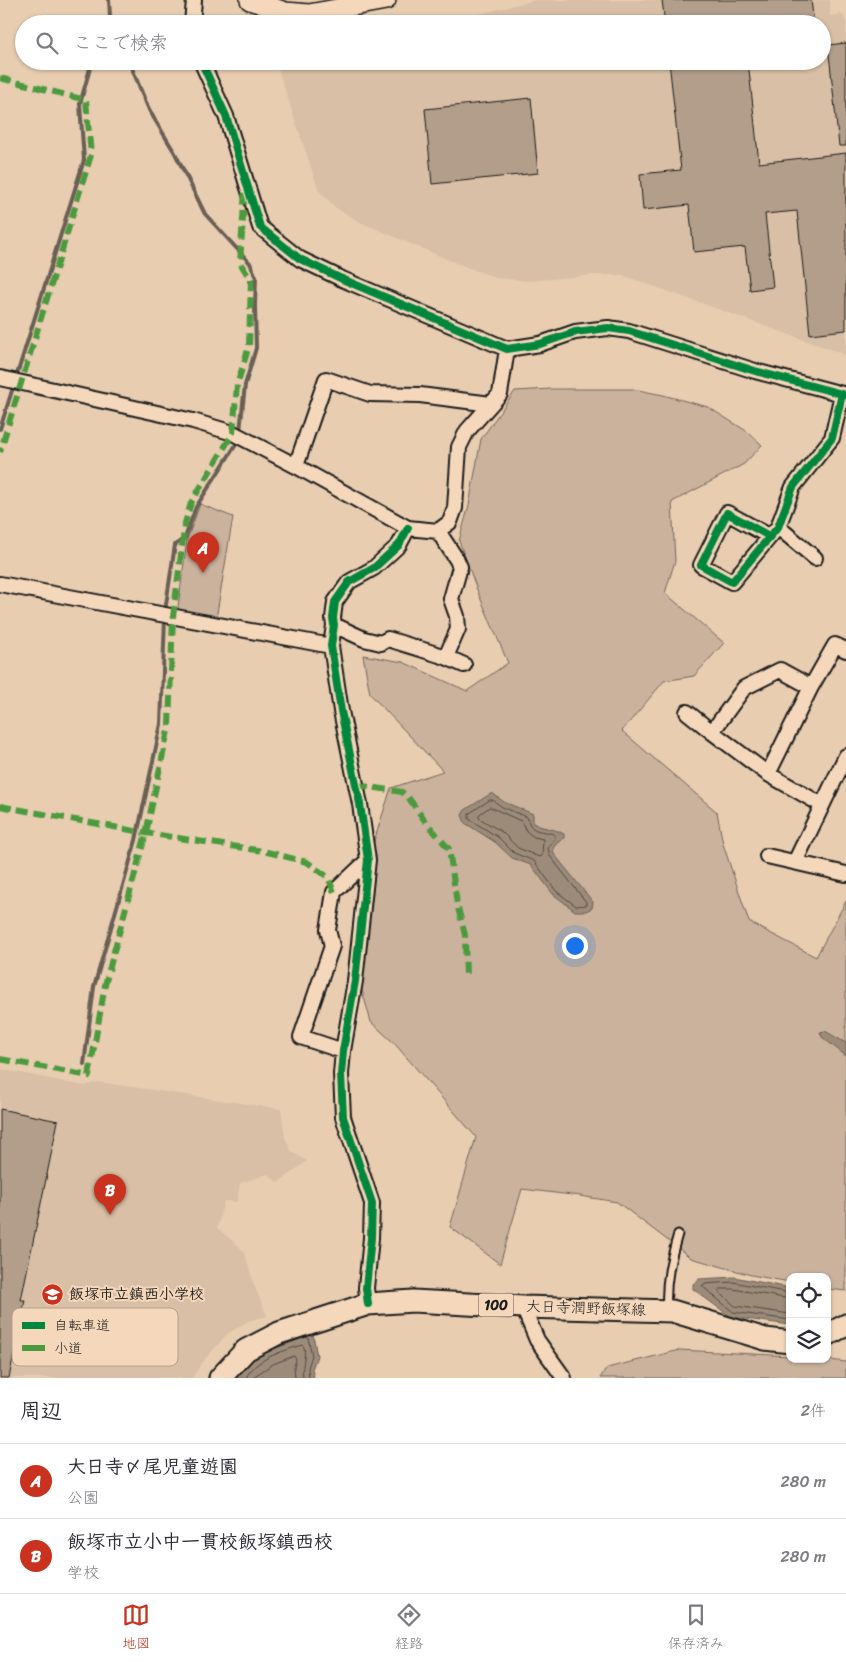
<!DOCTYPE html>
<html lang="ja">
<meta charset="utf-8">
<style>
body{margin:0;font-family:Sriracha,"Klee One",sans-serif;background:#f2f2f3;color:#2b2b33}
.controls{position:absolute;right:15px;bottom:15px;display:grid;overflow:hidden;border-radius:10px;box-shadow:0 1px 4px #0004}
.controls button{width:45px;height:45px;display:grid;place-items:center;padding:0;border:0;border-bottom:1px solid #e1e1e2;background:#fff;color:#2b2b33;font:25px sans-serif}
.you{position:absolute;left:574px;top:945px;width:18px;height:18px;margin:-12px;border:4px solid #fff;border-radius:50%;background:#1a73e8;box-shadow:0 0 0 8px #1a73e833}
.badge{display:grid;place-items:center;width:32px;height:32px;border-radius:50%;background:#c8321e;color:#fff;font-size:16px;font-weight:700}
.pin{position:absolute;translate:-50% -41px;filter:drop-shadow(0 1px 2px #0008)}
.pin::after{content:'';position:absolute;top:26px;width:18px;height:15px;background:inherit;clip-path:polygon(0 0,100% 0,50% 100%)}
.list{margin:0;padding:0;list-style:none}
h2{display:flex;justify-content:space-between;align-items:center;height:65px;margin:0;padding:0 20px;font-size:21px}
h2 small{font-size:16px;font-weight:400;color:#7c7c81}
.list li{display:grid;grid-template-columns:32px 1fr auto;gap:15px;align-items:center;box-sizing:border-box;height:75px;padding:0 20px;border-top:1px solid #e1e1e2}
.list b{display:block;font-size:19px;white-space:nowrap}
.list p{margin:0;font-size:16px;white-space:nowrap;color:#7c7c81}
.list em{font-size:16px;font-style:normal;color:#7c7c81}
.icon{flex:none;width:28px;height:28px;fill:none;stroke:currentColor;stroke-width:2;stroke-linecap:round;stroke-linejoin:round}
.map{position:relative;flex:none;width:846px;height:1378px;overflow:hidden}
.search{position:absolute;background:#fff;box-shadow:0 1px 4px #0004;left:15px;right:15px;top:15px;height:55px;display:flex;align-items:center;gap:12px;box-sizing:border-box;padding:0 18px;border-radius:28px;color:#7c7c81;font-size:19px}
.sheet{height:215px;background:#fff}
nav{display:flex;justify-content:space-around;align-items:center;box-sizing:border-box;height:70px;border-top:1px solid #e1e1e2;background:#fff;font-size:14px;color:#7c7c81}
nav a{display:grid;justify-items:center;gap:2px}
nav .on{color:#c8321e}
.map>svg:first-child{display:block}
</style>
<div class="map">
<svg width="846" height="1378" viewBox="0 0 846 1378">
<rect width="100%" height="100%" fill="#e8cdb1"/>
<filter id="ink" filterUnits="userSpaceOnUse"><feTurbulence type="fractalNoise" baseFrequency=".02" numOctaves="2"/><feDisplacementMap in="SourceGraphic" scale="10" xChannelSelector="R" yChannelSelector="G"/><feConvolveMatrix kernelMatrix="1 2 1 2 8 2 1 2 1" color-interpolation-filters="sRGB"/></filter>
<g filter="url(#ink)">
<path fill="#d8bfa5" d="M536 0H830V16L841 14 846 20V355L622 275H593L529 281 496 278 456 263 360 222 336 208 319 191 276 63 283 61H822V24H438Z
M0 1069 85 1086 98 1082 281 1109 285 1138 292 1152 307 1161 278 1183 268 1174 240 1183 237 1202 224 1201 217 1228 244 1251 254 1285 267 1316 248 1321 227 1334 201 1364 192 1378H0Z"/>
<path fill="#cab29c" stroke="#73675c" d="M551 389H633L663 395 708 407 748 432 762 445 744 464 672 502 675 561 665 593 724 643 694 676 664 681 622 731 717 812 723 844 749 922 816 957 846 901V1291L827 1289V1277H790V1282L751 1275 691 1258 617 1202 580 1196 522 1189 500 1264 450 1227 476 1137 394 1043 371 1022 355 966 368 860 391 788 443 771 370 694 363 655 403 662 467 691 508 663 479 595 459 541 469 505 481 439 515 391Z
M200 504 233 517 216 619 179 612 178 607 187 540Z
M680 1350 790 1356V1359H822L846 1362V1378H600L607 1368Z"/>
<path fill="#9d8b7a" stroke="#695f54" d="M492 793 504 802 533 814V823C542 829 552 827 564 834V838L556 844 553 849 554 854 593 902 592 908 586 911H575L553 894 531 865 512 858 495 842 465 823 462 815 465 810Z
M825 1031 846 1043V1056L822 1037 820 1032Z
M734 1277 790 1288V1325L731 1317 693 1289V1284L699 1279Z
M312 1329 317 1356 312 1369 314 1378H234L240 1363 264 1347Z"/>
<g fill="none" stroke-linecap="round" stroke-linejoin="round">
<path stroke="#504842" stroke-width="1" d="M490 800H493L502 807 527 817C532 836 541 828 555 835V838L548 848 550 856 586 902V905L576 906 556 891 534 861 514 853 498 837 469 819V814Z
M490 807 521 821 527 832 534 837 543 839 542 856 539 857 518 848 502 832 479 818V815Z
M790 1293 733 1282 704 1284 702 1286 733 1312 790 1320
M790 1299 733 1289H720L718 1291 735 1306 790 1314
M276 1348 306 1337 308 1338 312 1355 308 1368 309 1378
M246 1378C254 1359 283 1351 302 1345L304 1347C306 1358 301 1367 303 1378
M254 1378 256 1375 273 1364 294 1356 296 1359 294 1367 295 1378"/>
<path stroke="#695f54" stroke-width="4" d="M109 0 110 16 113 24
M104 24 110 16
M129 61 149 110 175 153 205 214 250 263 256 277 255 305 256 348 245 385 239 440 196 507 185 538 175 545 165 611
M0 429 84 160 80 104 92 61
M84 1064 94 987 136 840 161 724 165 618"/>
</g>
<path fill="#b29e8a" stroke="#1c1c1c" d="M662 0H811L814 24H665Z
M846 43V146H839L828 45Z
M669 61H748L759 163 846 153V330L810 334 797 211 765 214 773 287 750 290 745 247 694 252 689 205 643 210 640 174 681 170Z
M531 98 538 173 432 184 425 109Z
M0 1109 58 1121 21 1300H25L9 1378H0Z"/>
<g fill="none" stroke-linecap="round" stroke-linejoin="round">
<defs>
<path id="lane" d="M667 1308C665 1282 671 1258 678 1234"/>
<path id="street" d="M192 24 194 0
M201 61 226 116 260 227 300 259 342 279 507 349 540 344 575 332 608 328 629 331 755 371 846 395
M0 378 193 421 233 433 296 466 408 528 438 531 450 522 455 508 459 447 467 431 500 394 507 349
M296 466 326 379 370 394 420 395 491 404
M778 527 815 558
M438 531 457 560 460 567 451 599 457 616 458 629 446 657
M769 536 727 513 701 565 732 582 778 527 793 487 832 438 842 394
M0 584 331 646
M334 625 364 639 381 643 388 639 446 657 464 665
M687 712 712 732 768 774 822 805
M712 732 744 688 780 670 811 687
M768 774 811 687 835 645 846 650
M767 856 846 874
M795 862 846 756
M343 1051 301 1037 332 946 328 930 334 892 368 860
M368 1304 366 1288 371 1238 372 1203 343 1117 341 1074 343 1051 355 981 368 860 360 804 341 711 331 646 334 625 333 618 335 602 349 582 374 568 399 545 408 528
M523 1307 537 1340 564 1378"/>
<path id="secondary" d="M250 0 285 12 309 14 386 0"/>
<path id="primary" d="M827 1335 846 1325
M220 1378 246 1350 279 1333 368 1304 413 1301 523 1307 672 1311 765 1339 790 1342"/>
</defs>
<use href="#lane" stroke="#1c1c1c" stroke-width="11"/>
<use href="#street" stroke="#1c1c1c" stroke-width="18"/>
<use href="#secondary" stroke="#1c1c1c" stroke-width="22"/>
<use href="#primary" stroke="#1c1c1c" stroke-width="25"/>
<use href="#lane" stroke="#f5d8bb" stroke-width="7"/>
<use href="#street" stroke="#f5d8bb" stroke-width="14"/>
<use href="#secondary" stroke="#f5d8bb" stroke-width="19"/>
<use href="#primary" stroke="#f5d8bb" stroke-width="21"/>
<path stroke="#4c9a3e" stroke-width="6" stroke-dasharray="12 6" stroke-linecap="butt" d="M0 78 86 100 91 155 0 452
M357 785 402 792 408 797 425 821 449 849 457 904 465 935 466 979
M0 806 146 833 263 851 307 862 328 877 334 892
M0 1059 89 1076 105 985 146 833 169 726 173 617 185 523 191 503 233 433 237 385 249 346 251 280 240 263 245 189"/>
<defs>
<path id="cycleway" d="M201 61 226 116 260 227 300 259 342 279 507 349 540 344 575 332 608 328 629 331 755 371 846 395
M769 536 727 513 701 565 732 582 778 527 793 487 832 438 842 394
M368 1304 366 1288 371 1238 372 1203 343 1117 341 1074 343 1051 355 981 368 860 360 804 341 711 331 646 334 625 333 618 335 602 349 582 374 568 399 545 408 528"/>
</defs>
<use href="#cycleway" stroke="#f5d8bb" stroke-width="11"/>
<use href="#cycleway" stroke="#00873e" stroke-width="8"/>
</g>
</g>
<defs>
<symbol id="school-disc" viewBox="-11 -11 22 22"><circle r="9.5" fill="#c8321e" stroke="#f5d8bb"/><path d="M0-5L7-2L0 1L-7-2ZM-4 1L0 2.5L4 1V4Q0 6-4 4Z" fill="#fff"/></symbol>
</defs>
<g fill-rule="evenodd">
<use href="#school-disc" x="40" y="1282" width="25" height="25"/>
</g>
<g text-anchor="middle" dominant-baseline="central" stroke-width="4" stroke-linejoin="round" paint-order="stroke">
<rect fill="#f5d8bb" stroke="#5d544c" stroke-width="1" x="478.5" y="1293.5" width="35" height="23" rx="4"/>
<g font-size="14" font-weight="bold" fill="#1c1c1c">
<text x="496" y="1305">100</text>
</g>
<g font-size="15" font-weight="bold" fill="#1c1c1c" stroke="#f5d8bb" text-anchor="start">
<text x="69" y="1294">飯塚市立鎮西小学校</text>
</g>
<g font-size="15" fill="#1c1c1c" stroke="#f5d8bb">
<text transform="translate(586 1308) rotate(2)">大日寺潤野飯塚線</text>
</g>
</g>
<rect x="12" y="1308" width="166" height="58" rx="8" fill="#f5d8bb" stroke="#b4a08b" stroke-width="1"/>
<rect x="22" y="1322" width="23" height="7" fill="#00873e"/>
<rect x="22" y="1345" width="23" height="6" fill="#4c9a3e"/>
<g font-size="14" fill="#1c1c1c">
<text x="54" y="1330">自転車道</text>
<text x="54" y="1353">小道</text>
</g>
</svg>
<div class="controls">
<button><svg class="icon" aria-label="locate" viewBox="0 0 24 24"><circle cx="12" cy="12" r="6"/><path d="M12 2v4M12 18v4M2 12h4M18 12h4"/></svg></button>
<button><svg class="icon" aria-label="layers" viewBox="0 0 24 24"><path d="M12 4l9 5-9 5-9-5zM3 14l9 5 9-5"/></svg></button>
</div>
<div class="you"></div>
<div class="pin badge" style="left:203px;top:573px">A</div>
<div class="pin badge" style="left:110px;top:1215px">B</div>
<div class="search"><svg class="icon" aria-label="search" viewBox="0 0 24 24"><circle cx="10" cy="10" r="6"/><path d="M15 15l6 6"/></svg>ここで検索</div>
</div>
<section class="sheet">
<h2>周辺<small>2件</small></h2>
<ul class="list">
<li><span class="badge">A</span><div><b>大日寺〆尾児童遊園</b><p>公園</p></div><em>280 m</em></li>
<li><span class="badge">B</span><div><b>飯塚市立小中一貫校飯塚鎮西校</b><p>学校</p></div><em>280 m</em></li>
</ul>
</section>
<nav>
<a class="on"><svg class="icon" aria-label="map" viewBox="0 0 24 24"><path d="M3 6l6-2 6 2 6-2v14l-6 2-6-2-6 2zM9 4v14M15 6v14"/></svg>地図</a>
<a><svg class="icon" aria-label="directions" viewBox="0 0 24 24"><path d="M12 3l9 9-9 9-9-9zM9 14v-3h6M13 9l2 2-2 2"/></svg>経路</a>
<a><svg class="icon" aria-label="saved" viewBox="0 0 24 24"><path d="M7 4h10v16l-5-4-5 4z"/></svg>保存済み</a>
</nav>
